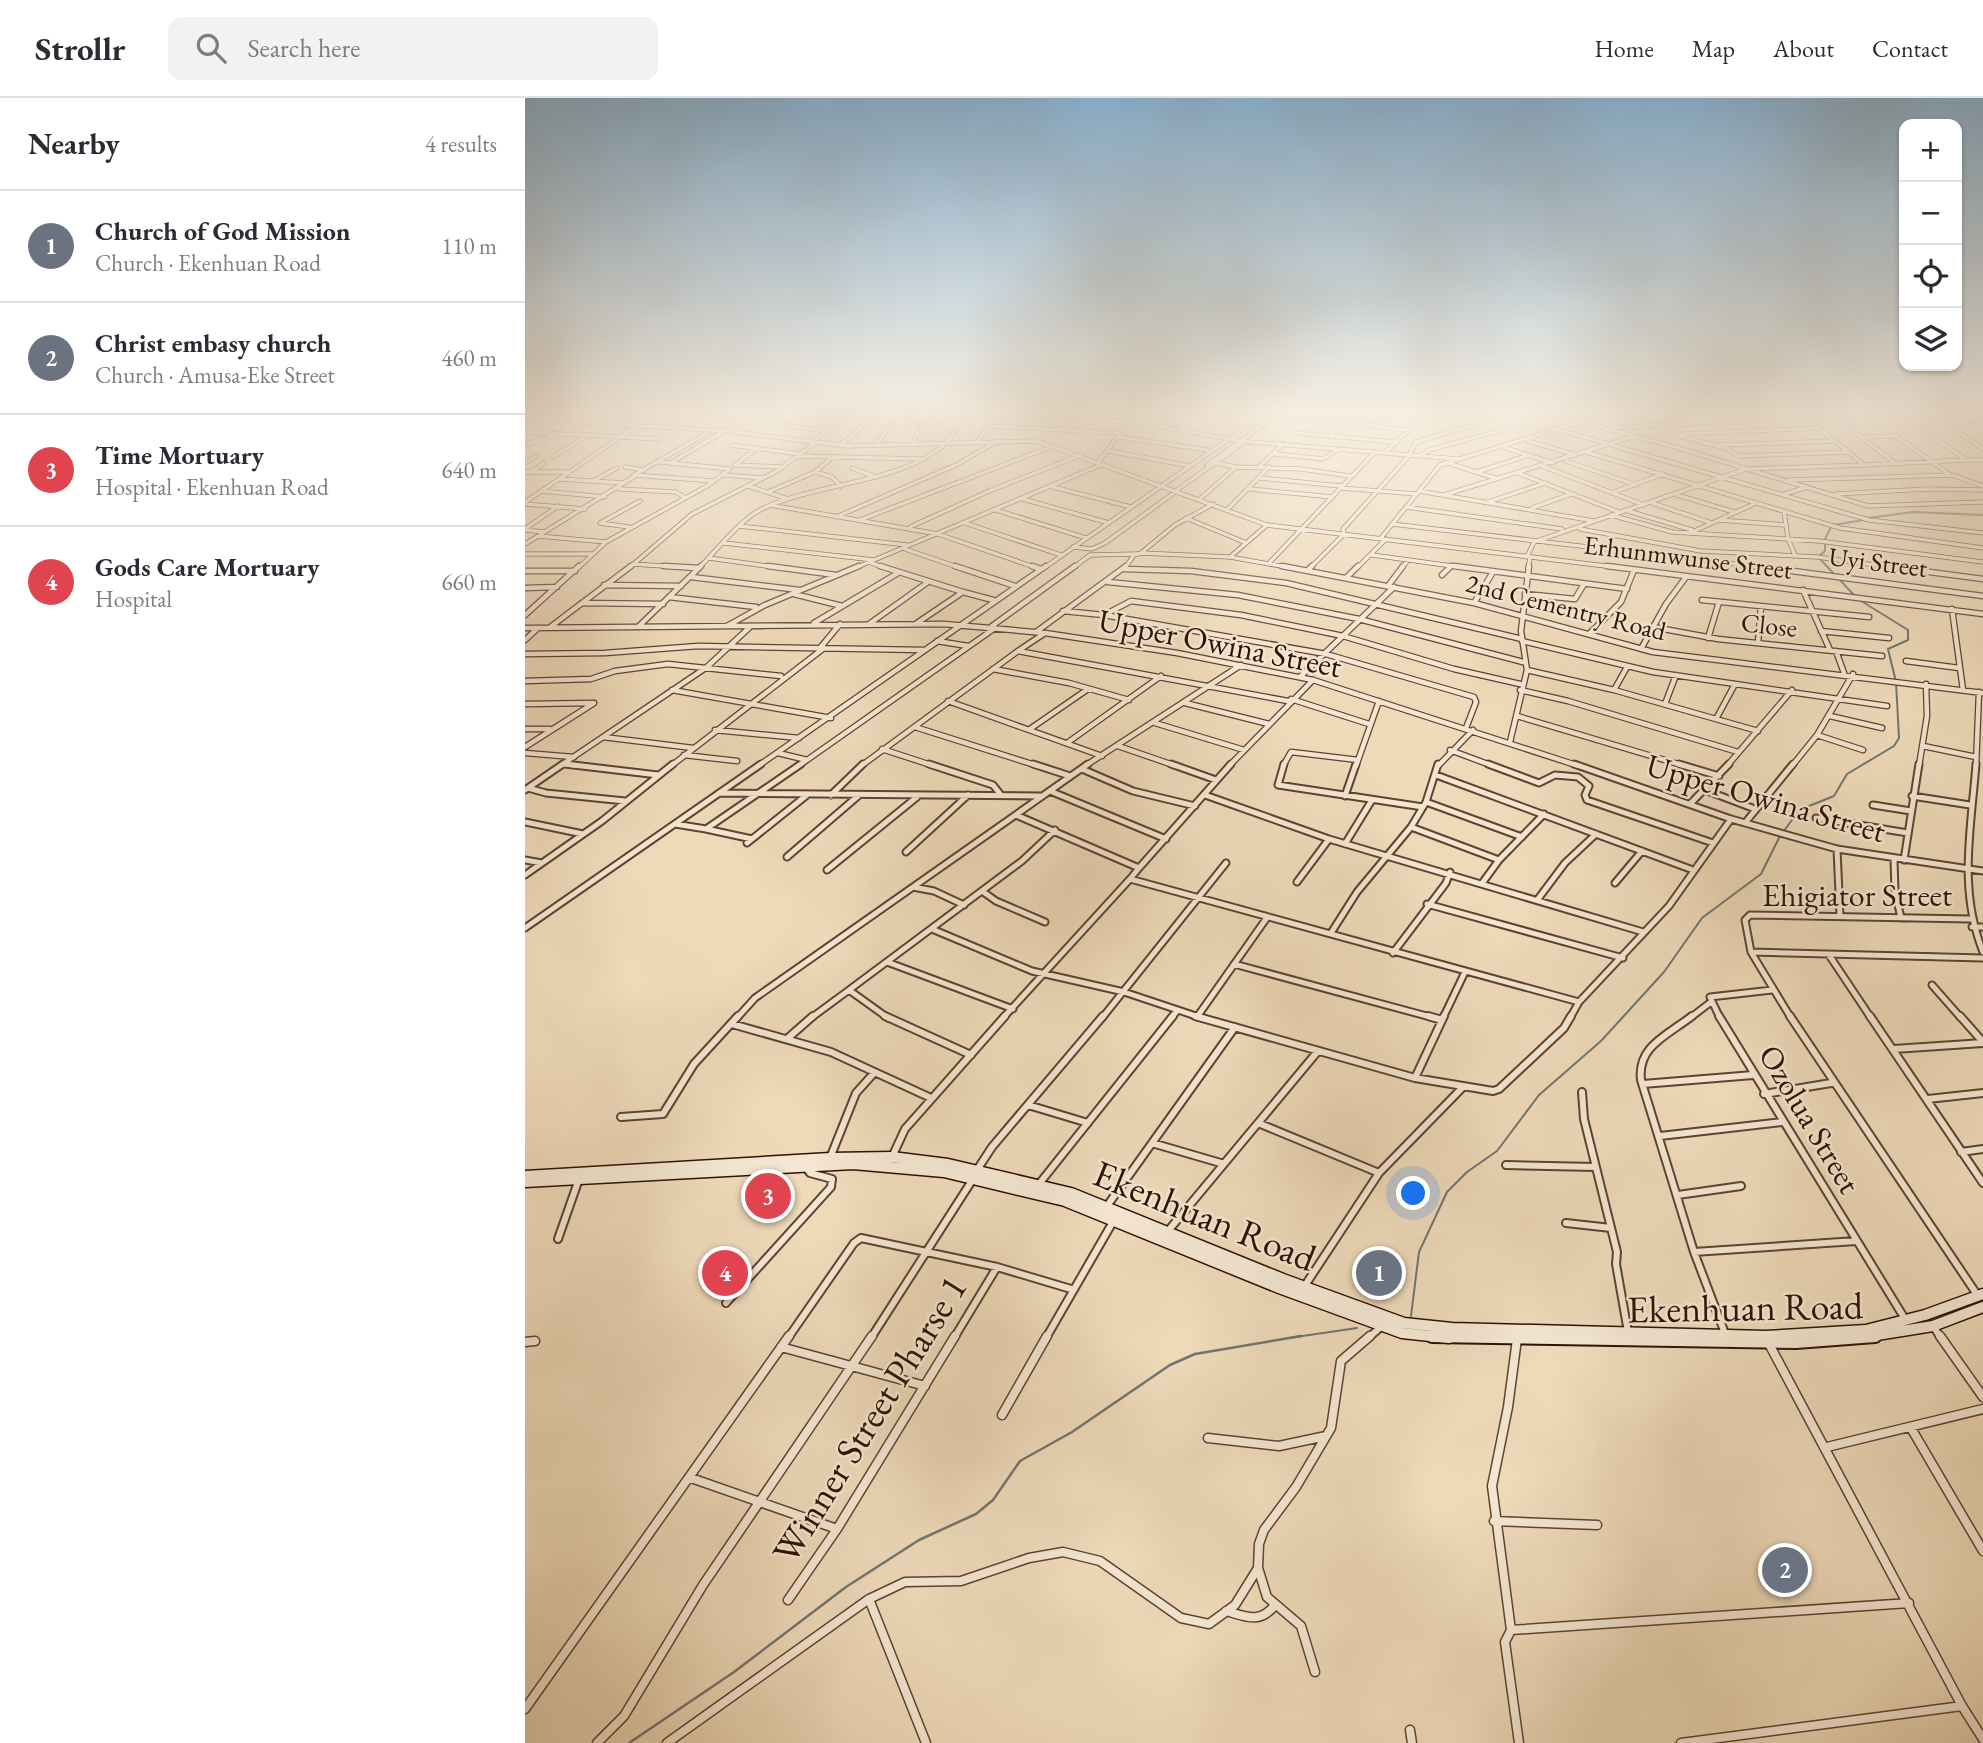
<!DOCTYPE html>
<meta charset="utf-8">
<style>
body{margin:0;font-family:"EB Garamond",serif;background:#f2f2f3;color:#2b2b33}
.controls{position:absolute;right:21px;top:21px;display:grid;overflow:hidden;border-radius:14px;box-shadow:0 2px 5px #0004}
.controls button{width:63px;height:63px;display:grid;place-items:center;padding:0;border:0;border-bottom:2px solid #e1e1e2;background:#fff;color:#2b2b33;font:35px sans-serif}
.you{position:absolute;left:889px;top:1096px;width:24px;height:24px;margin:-18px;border:5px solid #fff;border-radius:50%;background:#1a73e8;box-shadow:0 0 0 10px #1a73e833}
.badge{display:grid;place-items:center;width:46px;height:46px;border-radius:50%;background:#0b8043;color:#fff;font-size:23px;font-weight:700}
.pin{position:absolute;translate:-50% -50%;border:4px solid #fff;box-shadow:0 2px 7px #0006}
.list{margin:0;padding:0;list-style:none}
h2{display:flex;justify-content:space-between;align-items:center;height:91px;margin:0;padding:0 28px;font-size:30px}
h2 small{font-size:23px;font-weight:400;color:#7c7c81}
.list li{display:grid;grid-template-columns:46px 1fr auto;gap:21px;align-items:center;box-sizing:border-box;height:112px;padding:0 28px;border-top:2px solid #e1e1e2}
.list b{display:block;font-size:26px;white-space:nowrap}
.list p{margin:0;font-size:23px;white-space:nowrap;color:#7c7c81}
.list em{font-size:23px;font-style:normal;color:#7c7c81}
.icon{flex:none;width:38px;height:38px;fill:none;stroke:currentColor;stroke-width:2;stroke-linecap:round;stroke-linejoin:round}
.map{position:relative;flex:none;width:1458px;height:1645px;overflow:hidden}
header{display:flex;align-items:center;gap:42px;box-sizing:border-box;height:98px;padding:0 35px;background:#fff;border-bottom:2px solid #e1e1e2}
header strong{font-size:33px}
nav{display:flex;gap:38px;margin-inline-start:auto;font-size:24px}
.search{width:490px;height:63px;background:#f2f2f3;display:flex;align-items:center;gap:18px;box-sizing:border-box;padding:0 24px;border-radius:14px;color:#7c7c81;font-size:26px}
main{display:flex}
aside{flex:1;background:#fff}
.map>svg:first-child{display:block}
</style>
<header>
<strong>Strollr</strong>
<div class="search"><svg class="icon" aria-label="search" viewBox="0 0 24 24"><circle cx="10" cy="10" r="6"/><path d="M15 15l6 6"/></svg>Search here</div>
<nav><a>Home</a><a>Map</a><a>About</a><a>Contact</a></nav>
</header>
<main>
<aside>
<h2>Nearby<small>4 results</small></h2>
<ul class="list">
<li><span class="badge" style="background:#6b7280">1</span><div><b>Church of God Mission</b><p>Church · Ekenhuan Road</p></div><em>110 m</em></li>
<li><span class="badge" style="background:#6b7280">2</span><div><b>Christ embasy church</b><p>Church · Amusa-Eke Street</p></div><em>460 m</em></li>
<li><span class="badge" style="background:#e0444e">3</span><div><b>Time Mortuary</b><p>Hospital · Ekenhuan Road</p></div><em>640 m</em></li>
<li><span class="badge" style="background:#e0444e">4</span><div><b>Gods Care Mortuary</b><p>Hospital</p></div><em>660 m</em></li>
</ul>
</aside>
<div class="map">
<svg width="1458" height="1645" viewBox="0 0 1458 1645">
<rect width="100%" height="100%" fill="#eed9b9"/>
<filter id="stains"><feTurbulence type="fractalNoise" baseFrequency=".00286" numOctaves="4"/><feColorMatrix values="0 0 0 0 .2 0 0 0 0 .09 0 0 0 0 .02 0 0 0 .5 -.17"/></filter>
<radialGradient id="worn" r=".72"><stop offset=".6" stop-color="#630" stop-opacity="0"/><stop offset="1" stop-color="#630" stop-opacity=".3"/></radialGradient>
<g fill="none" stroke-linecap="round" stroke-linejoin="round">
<path stroke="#717571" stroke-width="2" d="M1344 420 1388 414 1458 417
M1309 427 1338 422
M1299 443 1306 429
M1294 458 1300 453V446
M1295 461 1329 497
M1259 733 1274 712 1309 698 1322 676 1369 648 1374 640 1371 584 1363 551 1383 542V532L1333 501
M886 1218 894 1154 922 1094 942 1074 972 1053 1014 997 1076 943 1139 874 1177 820 1236 776 1255 738
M764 1240 832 1230"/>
<path stroke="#717571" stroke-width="2.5" d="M104 1645 209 1574 321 1489 394 1442 451 1416 468 1402 495 1363 547 1334 645 1267 670 1256 776 1238"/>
<defs>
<path id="minor-far4" d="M658 313 705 316 707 313
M813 313 828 314
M1015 313 1150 349 1343 408 1458 404
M1104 313 1123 326
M1140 313 1156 325
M1173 313 1188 323
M1303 313 1371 366
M1336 313 1424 376
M1369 313 1442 362H1458
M1402 313 1458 351
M1433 313 1458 328
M0 315 5 313
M231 315H467L617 325 715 343 933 361
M741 315 881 332
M932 316 944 313
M639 318 654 321 659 315
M0 321 201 333 322 348 512 343 742 427 1097 470
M21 322 36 313
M53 322 68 313
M573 323 578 313
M83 324 101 313
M1418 324 1458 321
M255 326 302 333
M629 327 640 313
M850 328 863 313
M147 329 170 313
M1086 330 1253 320 1314 321
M1035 332 1344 422 1458 435
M186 333 109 377 189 383
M0 334 134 341
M772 335 870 344
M1157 336 1294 330
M1151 337 1203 351 1213 358 1323 354
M805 338 830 313
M593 339 683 352
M1340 339 1371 338
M453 343 463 328 595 335
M1003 343 1051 357
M286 345 326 316
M388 346 403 313
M0 347 33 336
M206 347 275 356
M315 347 336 330 346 315
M351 347 367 324 369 314
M1194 347 1309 343
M981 350 1028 365
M584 353 665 368
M861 354 904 313
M1061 354 1315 430 1458 450
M750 356 798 361 814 351
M897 357 904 352 1031 317
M273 358 396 361
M28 359 61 338
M1041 363 1111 387
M147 364 232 314
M573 364 604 324 608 313
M0 365 11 358
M691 365 711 369
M923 365 970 380
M210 367 257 369
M210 367 232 350
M682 367 757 313
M1339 367 1441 362
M735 368 758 346
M1017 368 1119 407
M100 369 119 372
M327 370 350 379
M0 374H42
M6 374 19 365
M290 374 307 379 316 388
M952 374 1004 357
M993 375 1094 414
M198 377 239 380
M735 380 816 388
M34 381 100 385
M70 382 92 370
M1264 382 1427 377 1458 388
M223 388 260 400
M528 389 606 409
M816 390 892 396
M94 391 151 394 159 399
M725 391 808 399
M652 392 721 343
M17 393 80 399
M894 393 1069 423
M243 394 290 374 305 361
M1089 394 1138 376
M1259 396 1279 390
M1310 396 1402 391 1458 392
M919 397 1110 338
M1152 397 1209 414
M498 401 584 425
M675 401 711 369 776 371 825 378
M0 404 134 313
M963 404 1020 385
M1127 405 1184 424
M0 406 60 411
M245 407 413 436 512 470
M881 409 1037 431
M1007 410 1046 396
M471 412 561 440
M702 412 744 369
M1103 413 1167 432
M1259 413 1263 441 1270 457
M1086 417 1147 434 1294 443 1458 464
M311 419 431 367 472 343
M661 420 719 444
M335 422 528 348
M1194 422 1260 427
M440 425 536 457
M867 426 1244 470
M214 428 382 447
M104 429 75 425 115 403
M385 429 464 393 556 357
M0 431 33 408
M1055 431 1176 453 1292 459 1372 470
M0 432 20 434
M1165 435 1229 406
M13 438 81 444
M856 440 915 367 1077 317 1072 313
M199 445 349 462
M0 446 110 378
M548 449 567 451 580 445 653 392
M380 451 435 470
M616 455 705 459 767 470
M0 456H67
M847 457 942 470
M705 459 742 427
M1002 459 1009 444 1221 371 1339 367 1274 313
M184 460 256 470
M745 464 850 354
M346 465 361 470
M108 466 168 470
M53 470 81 444 182 388 205 371 135 364
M104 470 167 416 252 373 290 345
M174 470C191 453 217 420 237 411 290 385 377 385 420 346 429 339 434 324 440 314
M330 470 578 366
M519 470 744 313
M548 470 565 457 611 456
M600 470 609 457 616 455 650 427 688 406
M785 470 819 436 818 431 883 359 891 344 996 313
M832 470 861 441
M877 470 883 462
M1003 470 1005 460"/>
<path id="minor-far3" d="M139 468 174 470
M243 468 311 477
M355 468 438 494 392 525
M430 468 490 488
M507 468 516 471
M757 468 949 505 1128 554 1458 595
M929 468 1102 491
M1082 468 1458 516
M1229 468 1458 498
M1359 468 1458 481
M599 471 666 473 761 485 997 541
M783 472 787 468
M0 473H50
M917 477 926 468
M166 479 274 492
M822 479 833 468
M583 484 713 497 834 521 998 564
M79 487 156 488
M863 488 878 468
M0 490 32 489
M1278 492 1305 552
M438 494 468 502
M269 496 317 508
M1000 496 1050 501 1059 486
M144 499 231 509
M1177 502 1344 519
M57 505 138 506
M949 505 968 474
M1427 511 1438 592
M538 513 579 517 801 556 949 599 951 604 941 630
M0 517 54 468
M579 517 606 503 716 517 818 538 929 571 995 586
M289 525 373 475
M344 526 403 484
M202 528 240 507 334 468
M467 528 550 468
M113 529 176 468
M1128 529 1193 541 1357 558
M0 530 419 526 520 535 652 555 788 582 1054 668
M24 530 106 468
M1296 533 1364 540
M511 534 601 468
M520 535 493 553 763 603
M1064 536 1096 504 1109 472
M1183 540 1194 504
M0 542 13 530
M412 543 443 548
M997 543 1128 574 1362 608
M1233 545 1236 509
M295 550 315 526
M1116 551 1141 506 1161 479
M1311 553 1319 575
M0 556 80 555 173 548 399 552
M1381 563 1434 570
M468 571 544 585 604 602
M1002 572 1089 592 1102 569
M776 578 869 489
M0 583 66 581 90 573 143 566 256 578
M147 592 306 620
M995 592 1043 603 1213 654
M1089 592 1233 633
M766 601 844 626
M423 603 577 658
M660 605 744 626
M0 606 69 605 0 649
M1140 606 1151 577
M992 618 1160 668
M1305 618 1357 630
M1191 621 1210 586
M630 625 719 652
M390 629 513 668
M0 631H25
M505 631 563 591
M190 632 274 640
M1292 637 1338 652
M78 639 168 650
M985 644 1002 572 996 533 1004 468
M542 645 636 578
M593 648 651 668
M1398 648 1451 659
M357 651 409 668
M925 652 968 668
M0 655 49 659
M253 655 282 662 470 530
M159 657 212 663
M38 666 55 668
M35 668 182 569 226 528
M146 668 299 550
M233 668 521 468
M273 668 282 662
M336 668 493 553
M560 668 716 567
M704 668 788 582
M758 668 766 654 833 662
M831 668 854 603
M913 668 948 632
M1202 668 1267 592
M1267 668 1292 637 1328 576
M1394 668 1402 618 1401 586
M1451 668 1454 594"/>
<path id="minor-far2" d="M40 666 133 677
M404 666 468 687 476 697
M508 666 545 678
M646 666 691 682
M759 666 753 687 898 709
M963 666 1014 685 1030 677 1053 679 1064 688 1060 697 1062 702 1188 745
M1049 666 1206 721 1312 751 1458 773
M1154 666 1194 678
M1451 666C1446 732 1433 791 1458 854
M557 671 608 693 670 708
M911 677 1168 772
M3 690 21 695 100 703
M0 692 38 666
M1180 692 1230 711
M525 693 641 741
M194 695 516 698
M306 697 338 666
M680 697 804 741 772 784
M820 698 831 666
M1387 698 1445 707
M901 704 997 739
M1165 706 1204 666
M1348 707 1386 713
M491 717 614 770 605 781 1054 904
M1291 720 1383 735
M0 724 58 736
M1220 725 1268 666
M150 726 181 731 276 666
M886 729 974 762
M181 731 227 741
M804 741 1118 834
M222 745 282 697
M820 746 847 702
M1312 751 1315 818
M381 754 443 697
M262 759 333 698
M1369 761 1370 794 1376 820
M0 762 17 765
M1379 762 1394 666
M614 770 706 666
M302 772 392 699
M0 777 77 723 148 666
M958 784 974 762 1019 716
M1090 785 1117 753
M388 789 409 793 439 807
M457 793 471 803 520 824
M1013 801 1040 765 1071 736
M902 806 1098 860
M1447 829H1458
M0 830 236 666
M407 831 507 873 599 894 677 920
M806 835 832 794 886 729 901 704 913 666
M1226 854 1458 860
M868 855 921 785 925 774
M1304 857 1346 920
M362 864 488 911
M709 866 909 920
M1407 887 1436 920
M672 919 741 821
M212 920 230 900 563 666
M286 920 324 892
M363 920 324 892 497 763 530 732
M478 920 605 781
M577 920 701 765
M646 920 652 913
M918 920 940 874
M1045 920 1054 904 1144 808 1206 721
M1165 920 1186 904
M1195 920 1185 899 1247 892
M1266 920 1226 854 1220 822 1225 817 1445 821"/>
<path id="minor-far1" d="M360 918 446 957
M670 918 890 980 968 993 974 991 1039 930 1046 918
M903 918 917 922
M1167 918C1143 937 1112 948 1116 982L1169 1154 1201 1238
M1194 918 1380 1221
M1265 918 1453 1198
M1345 918 1458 1085
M1435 918 1458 944
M207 926 306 954 406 1000
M263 940 288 918
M1369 951 1458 945
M890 980 919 918
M1118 986 1228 977
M1057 994 1059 1021 1092 1154 1091 1166 1103 1234
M1239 996 1306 985
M1403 1001 1458 995
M503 1007 563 1025
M96 1019 138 1016 169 966 213 918
M733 1025 854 1075
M1135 1038 1257 1024
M627 1045 699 1066
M1436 1054 1458 1051
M367 1059 380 1031 480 918
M305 1060 331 995 349 975
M981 1067 1071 1069
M452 1072 467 1049 578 918
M514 1086 648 918
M1153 1097 1216 1088
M582 1108 710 929
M1041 1125 1086 1130
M643 1133 793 953
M33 1141 54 1081
M1169 1154 1331 1143
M779 1189 854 1075 937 990
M201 1205 306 1089 307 1081 285 1075 280 1068
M1408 1228 1416 1240
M263 1240 329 1145 336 1140 472 1169 546 1191
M346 1240 448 1081
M429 1240 472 1169
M521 1240 589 1122
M843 1240 857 1228"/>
<path id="minor" d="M1415 1238 1458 1299
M0 1244 10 1243
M1243 1244 1437 1608 1458 1641
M256 1249 400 1288
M477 1317 522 1238
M1386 1330 1458 1453
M683 1340 754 1348 801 1338
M1302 1349 1458 1311
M166 1380 312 1431
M969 1423 1072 1427
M733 1470 742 1499 776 1528 790 1574
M344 1501 401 1645
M263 1502 312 1431 430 1238
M701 1513C722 1519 735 1526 750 1507
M986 1532 967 1388 983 1309 992 1241
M0 1611 264 1238
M885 1632 887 1645
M72 1645 99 1618 178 1487 347 1238
M142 1645 344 1501 380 1484 436 1483 504 1460 538 1454 575 1463 656 1520 684 1526 710 1507 733 1470 734 1446 739 1432 771 1389 806 1330 816 1263 845 1238
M994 1645 980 1544 986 1532 1384 1505
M1156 1645 1437 1608"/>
<path id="secondary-far1" d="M0 1078 305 1060 367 1059 423 1066 546 1095 758 1181 879 1225 927 1230 1241 1238 1341 1232 1400 1217 1458 1196
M0 1084 328 1066 419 1074 540 1103 754 1190 877 1235 924 1240
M1333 1240 1408 1228 1458 1209"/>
<path id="secondary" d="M907 1238 1271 1244 1350 1238"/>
</defs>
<use href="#minor-far4" stroke="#5d4330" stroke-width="5"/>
<use href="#minor-far3" stroke="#5d4330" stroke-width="7"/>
<use href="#minor-far2" stroke="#5d4330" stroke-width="9"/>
<use href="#minor-far1" stroke="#5d4330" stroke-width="10"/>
<use href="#minor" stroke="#5d4330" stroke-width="11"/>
<use href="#secondary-far1" stroke="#2d1103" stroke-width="13"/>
<use href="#secondary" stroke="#2d1103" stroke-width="16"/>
<use href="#minor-far4" stroke="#f4e6d2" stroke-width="3.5"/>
<use href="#minor-far3" stroke="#f4e6d2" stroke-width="4.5"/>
<use href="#minor-far2" stroke="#f4e6d2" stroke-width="5"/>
<use href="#minor-far1" stroke="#f4e6d2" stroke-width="6"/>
<use href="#minor" stroke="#f4e6d2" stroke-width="8"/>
<use href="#secondary-far1" stroke="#f4e6d2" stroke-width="10"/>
<use href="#secondary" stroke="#f4e6d2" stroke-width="12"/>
</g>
<linearGradient id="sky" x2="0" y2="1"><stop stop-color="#8ab5d6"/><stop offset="0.58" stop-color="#f7eee0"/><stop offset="1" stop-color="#f7eee0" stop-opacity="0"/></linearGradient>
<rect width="1458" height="543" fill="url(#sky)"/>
<g text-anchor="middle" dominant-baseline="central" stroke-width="5" stroke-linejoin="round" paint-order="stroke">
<g font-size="26" fill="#2d1103" stroke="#f4e6d2">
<text transform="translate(1163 459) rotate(7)">Erhunmwunse Street</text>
<text transform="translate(1353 464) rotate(7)">Uyi Street</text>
<text transform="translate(1041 509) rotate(14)">2nd Cementry Road</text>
<text transform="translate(1244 527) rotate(6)">Close</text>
</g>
<g font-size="32" fill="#2d1103" stroke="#f4e6d2">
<text transform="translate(695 545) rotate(11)">Upper Owina Street</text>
<text transform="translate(1241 700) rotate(16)">Upper Owina Street</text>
<text x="1332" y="797">Ehigiator Street</text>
<text transform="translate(1285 1021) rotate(59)">Ozolua Street</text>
</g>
<g font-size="38" fill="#2d1103" stroke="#f4e6d2">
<text transform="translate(680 1117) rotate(22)">Ekenhuan Road</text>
<text transform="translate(1220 1209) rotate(-1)">Ekenhuan Road</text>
<text transform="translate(344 1321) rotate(-58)">Winner Street Pharse 1</text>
</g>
</g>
<rect width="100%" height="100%" filter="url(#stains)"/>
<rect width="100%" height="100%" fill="url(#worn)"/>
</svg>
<div class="controls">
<button>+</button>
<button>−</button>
<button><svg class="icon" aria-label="locate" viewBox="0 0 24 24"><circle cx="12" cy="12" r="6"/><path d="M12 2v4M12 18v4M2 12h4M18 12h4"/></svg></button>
<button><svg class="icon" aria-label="layers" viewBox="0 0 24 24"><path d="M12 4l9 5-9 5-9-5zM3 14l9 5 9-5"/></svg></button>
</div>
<div class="you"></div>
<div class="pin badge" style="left:854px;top:1175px;background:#6b7280">1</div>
<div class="pin badge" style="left:1260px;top:1472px;background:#6b7280">2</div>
<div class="pin badge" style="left:243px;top:1098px;background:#e0444e">3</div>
<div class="pin badge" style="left:200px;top:1175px;background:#e0444e">4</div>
</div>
</main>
